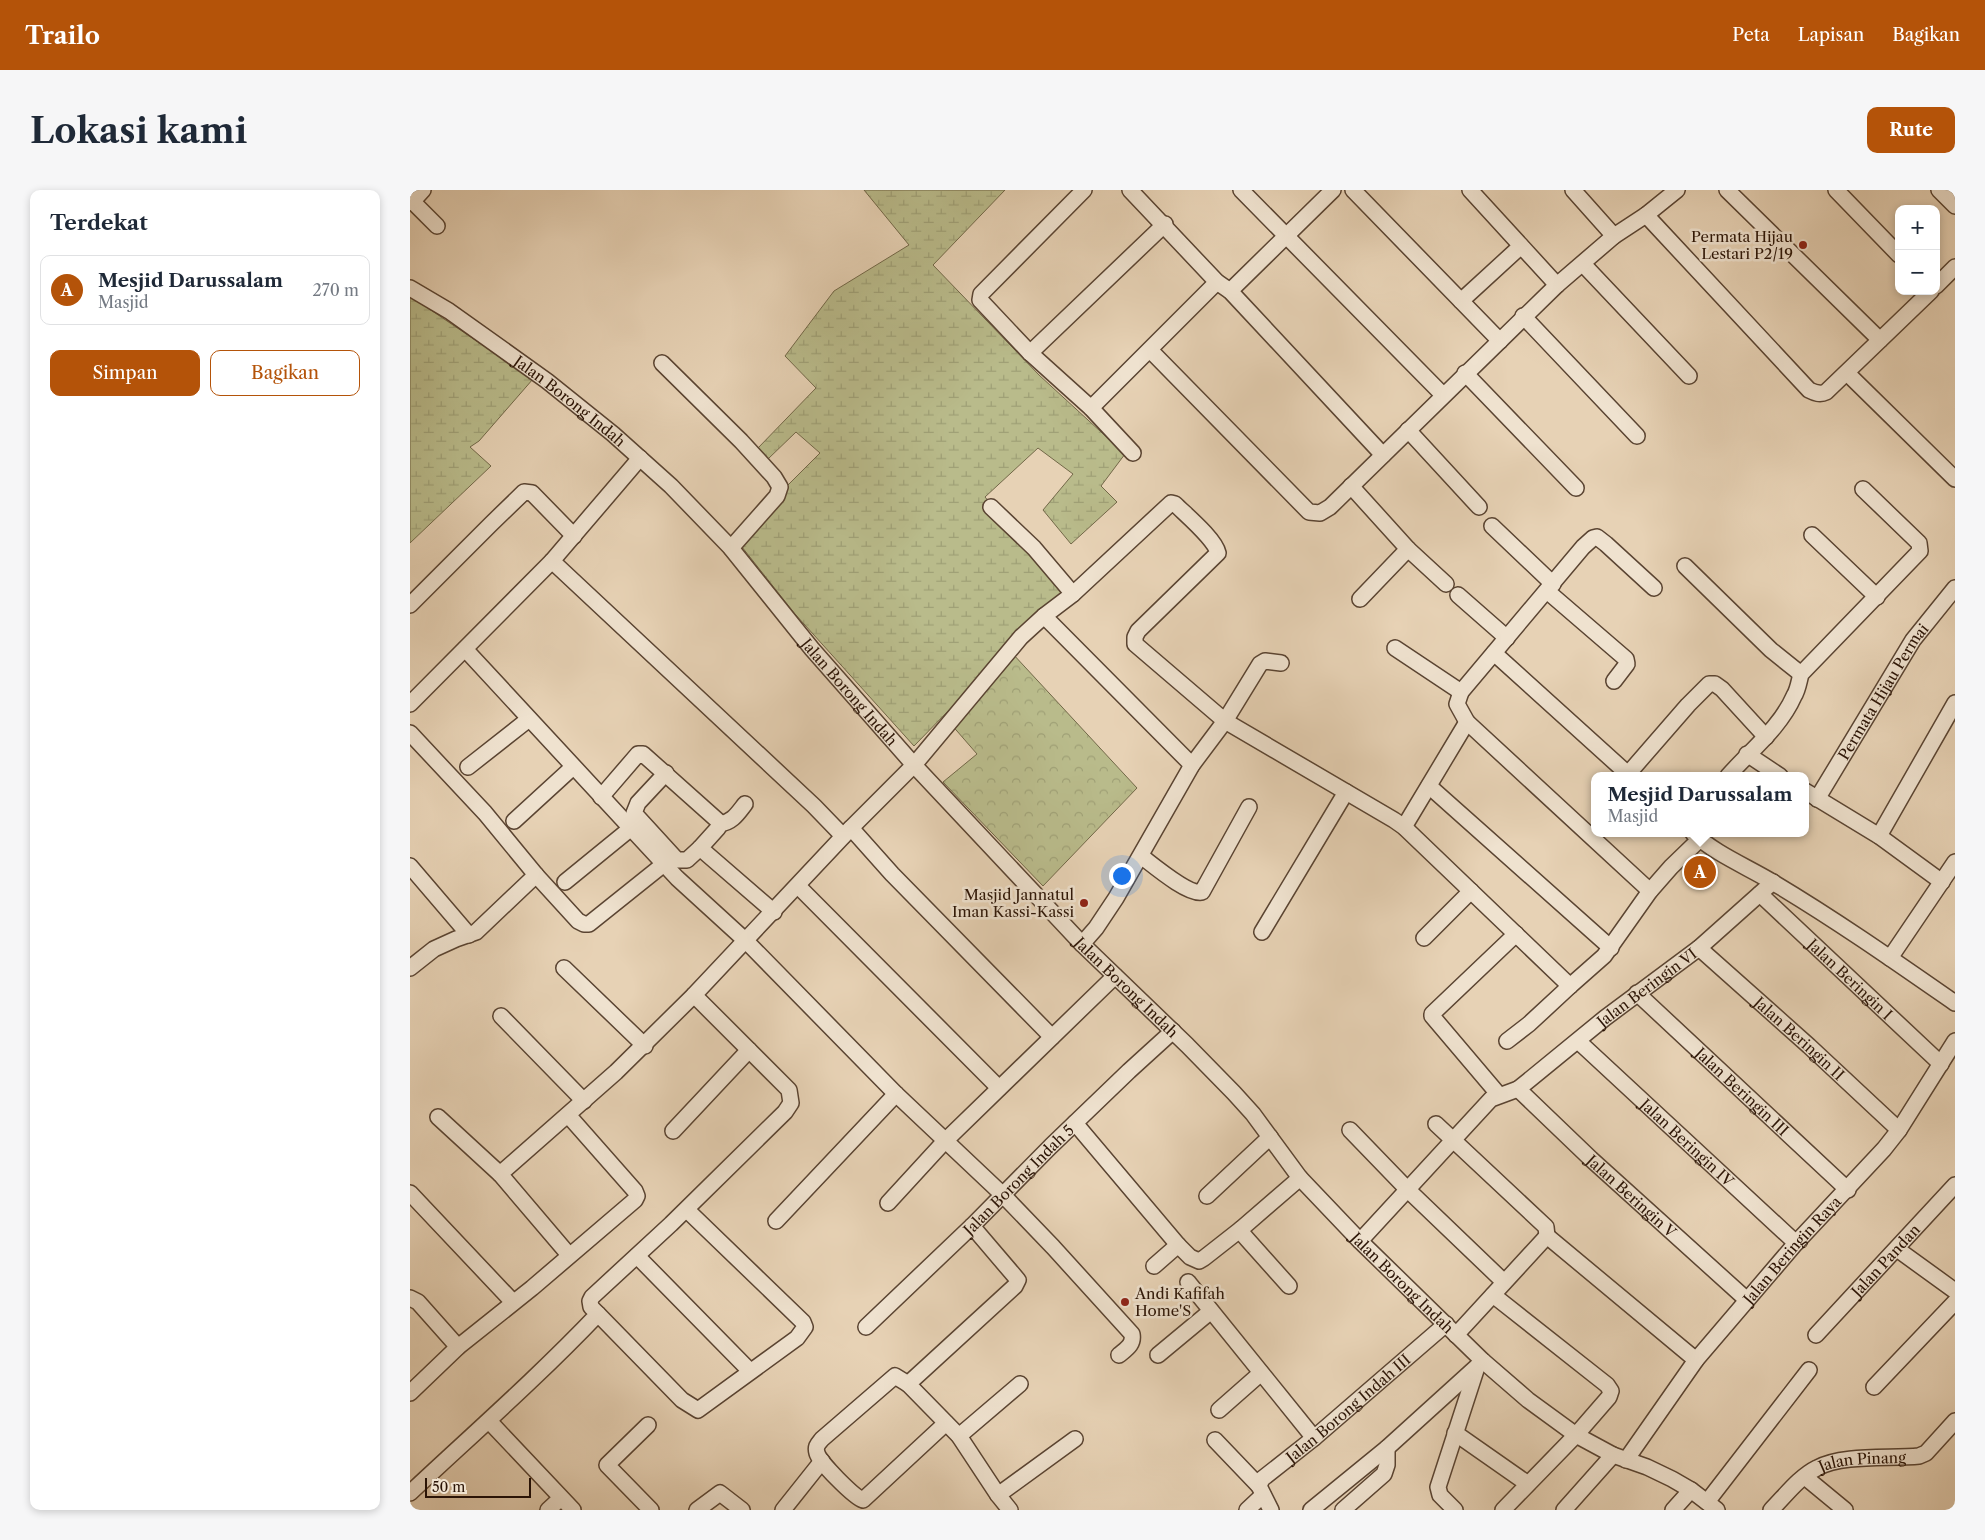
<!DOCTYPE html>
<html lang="id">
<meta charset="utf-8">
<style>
body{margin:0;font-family:"Libre Caslon Text",serif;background:#f6f6f7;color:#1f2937}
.controls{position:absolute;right:15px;top:15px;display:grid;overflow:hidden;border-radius:10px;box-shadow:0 2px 8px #0003}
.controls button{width:45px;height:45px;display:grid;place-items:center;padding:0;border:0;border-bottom:1px solid #e0e1e3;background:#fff;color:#1f2937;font:25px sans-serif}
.scale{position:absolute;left:15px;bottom:12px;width:106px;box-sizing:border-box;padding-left:5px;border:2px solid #2b1406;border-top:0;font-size:14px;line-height:18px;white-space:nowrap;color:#2b1406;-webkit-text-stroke:4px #efe2cf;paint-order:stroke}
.you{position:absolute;left:711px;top:685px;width:18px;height:18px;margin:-12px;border:4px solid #fff;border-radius:50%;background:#1a73e8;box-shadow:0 0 0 8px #1a73e833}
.badge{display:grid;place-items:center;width:32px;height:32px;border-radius:50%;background:#b45309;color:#fff;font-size:16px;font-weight:700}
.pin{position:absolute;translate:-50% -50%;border:2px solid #fff;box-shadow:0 1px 5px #0006}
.popup{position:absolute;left:1181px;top:582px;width:218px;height:65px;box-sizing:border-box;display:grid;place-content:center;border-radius:10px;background:#fff;filter:drop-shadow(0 1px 4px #0005);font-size:16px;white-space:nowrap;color:#747a83}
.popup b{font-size:19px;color:#1f2937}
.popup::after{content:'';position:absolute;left:50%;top:100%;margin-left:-10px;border:10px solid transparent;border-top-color:#fff}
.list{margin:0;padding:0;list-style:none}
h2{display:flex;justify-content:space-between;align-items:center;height:65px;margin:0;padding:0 20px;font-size:21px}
h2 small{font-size:16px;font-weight:400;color:#747a83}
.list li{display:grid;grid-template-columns:32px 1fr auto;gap:15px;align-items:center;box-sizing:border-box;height:70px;margin:0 10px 10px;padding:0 10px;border:1px solid #e0e1e3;border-radius:10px}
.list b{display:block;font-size:19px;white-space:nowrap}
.list p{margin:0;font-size:16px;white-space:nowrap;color:#747a83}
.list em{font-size:16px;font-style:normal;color:#747a83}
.actions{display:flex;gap:10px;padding:15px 20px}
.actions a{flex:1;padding:11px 0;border:1px solid #b45309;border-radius:10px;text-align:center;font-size:18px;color:#b45309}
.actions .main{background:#b45309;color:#fff}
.map{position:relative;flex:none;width:1545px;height:1320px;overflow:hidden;border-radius:10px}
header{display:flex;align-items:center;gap:30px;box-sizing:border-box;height:70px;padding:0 25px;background:#b45309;color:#fff}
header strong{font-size:24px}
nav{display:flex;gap:28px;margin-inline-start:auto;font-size:18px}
.intro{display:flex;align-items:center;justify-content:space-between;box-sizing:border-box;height:120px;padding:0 30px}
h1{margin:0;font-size:35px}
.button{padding:12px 22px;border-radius:10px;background:#b45309;color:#fff;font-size:18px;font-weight:700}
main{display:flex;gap:30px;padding:0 30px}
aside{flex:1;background:#fff;border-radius:10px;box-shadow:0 2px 8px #0003}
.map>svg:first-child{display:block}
</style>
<header>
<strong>Trailo</strong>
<nav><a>Peta</a><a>Lapisan</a><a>Bagikan</a></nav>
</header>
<div class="intro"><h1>Lokasi kami</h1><a class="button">Rute</a></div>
<main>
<aside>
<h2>Terdekat<small></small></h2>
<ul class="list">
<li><span class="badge">A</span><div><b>Mesjid Darussalam</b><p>Masjid</p></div><em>270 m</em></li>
</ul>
<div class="actions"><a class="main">Simpan</a><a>Bagikan</a></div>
</aside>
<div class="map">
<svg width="1545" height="1320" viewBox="0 0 1545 1320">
<defs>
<pattern id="wetland-marsh" width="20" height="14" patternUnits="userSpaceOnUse" patternTransform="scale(1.25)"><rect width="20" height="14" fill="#b9bb8b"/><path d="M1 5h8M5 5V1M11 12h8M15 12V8" fill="none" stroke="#9fa076"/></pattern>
<pattern id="park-crowns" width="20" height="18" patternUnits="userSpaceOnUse" patternTransform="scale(1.25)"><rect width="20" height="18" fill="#b9bb8b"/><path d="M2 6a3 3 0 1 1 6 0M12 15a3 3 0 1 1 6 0" fill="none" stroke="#9fa076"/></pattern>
</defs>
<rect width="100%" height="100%" fill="#e7d2b5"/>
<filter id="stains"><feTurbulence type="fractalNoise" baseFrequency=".004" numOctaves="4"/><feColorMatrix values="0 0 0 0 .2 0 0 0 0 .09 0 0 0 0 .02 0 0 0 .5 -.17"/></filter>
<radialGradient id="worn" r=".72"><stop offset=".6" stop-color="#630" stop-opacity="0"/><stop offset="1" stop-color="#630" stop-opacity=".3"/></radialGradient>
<path fill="url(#wetland-marsh)" stroke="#726848" d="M454 0H595L523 75 629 185 715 264 691 296 707 312 661 354 633 320 663 284 628 258 575 307 654 402 504 556 385 424 328 352 372 301 410 263 386 242 358 269 348 258 406 198 375 166 424 101 499 55Z
M0 106 123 189 69 251 60 257 81 276 0 353Z"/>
<path fill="url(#park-crowns)" stroke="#726848" d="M602 463 727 598 633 696 533 592 567 564 540 533Z"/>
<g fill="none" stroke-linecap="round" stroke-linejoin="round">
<defs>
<g id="minor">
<path d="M674 0 571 104 570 110 620 163 681 218 723 263"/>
<path d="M720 0 807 92 820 101 973 265"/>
<path d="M831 0 1033 205"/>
<path d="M943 0 1090 151"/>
<path d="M1060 0 1147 95"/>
<path d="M1163 0 1204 46"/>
<path d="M1317 0 1470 150"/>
<path d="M1426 0 1489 65"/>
<path d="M1529 0 1545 16"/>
<path d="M0 9 27 36"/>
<path d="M3 11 13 0"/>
<path d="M1236 25 1399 200C1405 203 1410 205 1416 202L1521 101"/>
<path d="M1173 74 1279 186"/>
<path d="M1526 96 1545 77"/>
<path id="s1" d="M0 98 39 121 137 191 203 244 261 296 320 357 402 459 504 575 672 754 777 855 824 903 843 924 890 988 950 1051 1073 1171 1118 1210 1166 1245 1203 1265 1237 1277 1262 1289 1281 1300 1307 1320"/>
<path d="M820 101 923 0"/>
<path d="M1051 111 1111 56"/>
<path d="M1113 126 1227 246"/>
<path d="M740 160 899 322 910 323 920 317 1147 95 1204 46 1236 25 1267 0"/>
<path d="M620 163 755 34"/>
<path d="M252 173 331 251 364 287 370 297 367 306 321 358"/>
<path d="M1055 183 1166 298"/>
<path d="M1437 183 1545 289"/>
<path d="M681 218 807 92"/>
<path d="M998 240 1069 317"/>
<path d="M941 296 998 359 1036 394"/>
<path d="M581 317 624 358 663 404"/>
<path d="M1082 336 1143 394"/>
<path d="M1402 345 1467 407"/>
<path d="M142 371 404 616 433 646"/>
<path d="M1275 376 1361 460 1391 484"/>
<path d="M1137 401 1216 469 1217 474 1204 491"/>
<path d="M1048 405 1097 448"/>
<path d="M950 409 998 359"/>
<path d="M0 415 81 334 114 302 122 303 164 346"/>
<path d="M985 458 1051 502"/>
<path d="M55 459 267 688 336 751 486 904 593 1005 643 1057 722 1144C724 1155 716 1159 709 1165"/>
<path d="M1084 463 1220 586"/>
<path d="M0 514 142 371 230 268"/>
<path d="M0 543 75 623 126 685"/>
<path d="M1337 564 1370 586"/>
<path d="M782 575 634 426 663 404 761 313 765 314C776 325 805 349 808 363L728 441 725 447V454L815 531 984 630 994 637 1160 796 1119 834 1097 851"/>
<path d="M58 577 119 529"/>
<path d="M256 583 228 613 224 623 267 670H277L290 658"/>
<path d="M1218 584 1278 515 1299 494H1305L1312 499 1356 547"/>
<path d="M1318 586C1341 560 1370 538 1384 506 1388 500 1389 491 1391 484L1510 361 1509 353 1453 299"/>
<path d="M1019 596 1201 758"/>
<path d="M1395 601 1469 646 1532 692"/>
<path d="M191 607 228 564H233L307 630 309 634 308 638 290 658 364 722"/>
<path id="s2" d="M1407 609 1503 450 1545 398"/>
<path d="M104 631 163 577"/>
<path d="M309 634C322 633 328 623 335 614"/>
<path d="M994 637 1057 532"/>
<path d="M441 638 482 684 642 847"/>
<path d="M1283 643C1307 665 1336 676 1364 693 1426 730 1486 772 1545 813"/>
<path d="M1469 646 1545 513"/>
<path d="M731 666C743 675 778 705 792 702L839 617"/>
<path d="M0 676 59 745"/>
<path d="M155 692 220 639"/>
<path d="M388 696 589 898"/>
<path d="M1240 701 1057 532 1047 514 1051 502 1173 357 1183 348 1187 347 1196 354 1244 398"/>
<path id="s3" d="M1350 704 1531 874"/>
<path d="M852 742 936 602"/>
<path d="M1014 748 1061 701"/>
<path d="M672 754 686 738 706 708 782 575 815 531 850 474 855 471 871 473"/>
<path id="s4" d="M1289 758 1399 856 1489 940"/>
<path d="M1480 768 1545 672"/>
<path d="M0 778 24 759 46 749 66 742 126 685 168 731 174 734H179L254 674"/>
<path d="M154 778 235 856"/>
<path d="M1160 796 1194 766 1240 701 1261 677 1290 649"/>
<path id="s5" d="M1227 803 1438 1000"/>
<path d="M91 826 174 911"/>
<path id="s6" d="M1168 851 1386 1053"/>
<path id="s7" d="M1108 899 1181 969 1337 1110"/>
<path d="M1089 905 1022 826V824L1106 744"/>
<path d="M28 927 90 984"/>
<path d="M665 933 768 1055 780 1067 789 1071 794 1068 831 1039"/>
<path d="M1026 934 1136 1037 1137 1046"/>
<path d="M940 940 998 1000 1094 1092"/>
<path d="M263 941 339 860"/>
<path d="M0 1003 103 1112"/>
<path d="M797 1006 860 947"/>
<path d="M478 1013 534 952 705 786"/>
<path d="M366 1031 486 904"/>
<path d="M562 1036 608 1090 605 1096 498 1194 549 1246 588 1305 600 1320"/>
<path d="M1137 1046 1286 1170"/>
<path id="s8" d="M950 1051 1081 909 1108 899 1118 891 1195 828 1289 758 1363 692"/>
<path d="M1487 1059 1545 1101"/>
<path d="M159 1065 90 984 206 882 284 805"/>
<path d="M227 1066 340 1181"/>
<path d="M744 1076 768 1055"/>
<path d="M778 1092 904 1248"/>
<path d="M879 1096 837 1049 831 1042V1039L890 988"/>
<path d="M1083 1105 1197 1195 1201 1201 1199 1207 1166 1245 1093 1320"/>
<path d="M0 1108 8 1112 48 1157"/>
<path d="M188 1124 272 1210 288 1220 387 1148 395 1137 393 1132 277 1020"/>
<path id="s9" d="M456 1137 562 1036 641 956 719 881 763 841"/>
<path d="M1046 1145 1137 1046"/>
<path id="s10" d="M1406 1145 1545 995"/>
<path d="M748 1165 801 1121"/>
<path d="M498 1194 485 1186 412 1249C408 1254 405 1256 407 1263 409 1272 444 1307 453 1310L536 1233"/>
<path d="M1464 1197 1545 1112"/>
<path d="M0 1203 48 1157 122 1098 225 1010 227 1006 225 1001 158 925"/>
<path d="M809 1220 851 1183"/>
<path d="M79 1231 163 1320"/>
<path d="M238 1235 197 1275 241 1320"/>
<path d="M1045 1243 1118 1294"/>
<path d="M549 1246 610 1194"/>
<path d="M805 1250 849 1296"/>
<path id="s11" d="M1216 1270 1286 1170 1386 1053 1474 959 1489 940 1545 851"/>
<path d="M1395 1287 1435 1320"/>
<path d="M0 1303C63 1244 128 1187 188 1124L181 1117 180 1111 182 1107 261 1034 375 922 381 913 379 900 284 805 441 638 504 575 611 447 634 426"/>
<path d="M588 1305 665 1249"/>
<path d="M1297 1312 1399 1180"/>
<path d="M138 1320 151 1308"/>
<path d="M287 1320 310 1303 332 1320"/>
<path d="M373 1320 412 1271"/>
<path d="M837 1320 853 1305"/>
<path id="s12" d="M861 1320 849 1296 852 1289 904 1248 1036 1134"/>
<path d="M901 1320 977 1258 1073 1171"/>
<path d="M933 1320 974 1284 977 1275V1258"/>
<path d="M1045 1320 1030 1305 1028 1297 1067 1177"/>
<path d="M1154 1320 1203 1265"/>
<path d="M1263 1320 1281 1300"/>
<path id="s13" d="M1361 1320C1375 1306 1389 1287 1407 1278 1432 1264 1480 1269 1509 1266L1516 1263 1545 1231"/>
</g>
</defs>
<use href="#minor" stroke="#5a4432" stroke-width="18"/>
<use href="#minor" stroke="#efe2cf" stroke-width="15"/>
</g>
<g fill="#8f2418" stroke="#efe2cf" stroke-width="2">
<circle cx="1393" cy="55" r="5"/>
<circle cx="674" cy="713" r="5"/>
<circle cx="715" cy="1112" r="5"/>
</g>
<g text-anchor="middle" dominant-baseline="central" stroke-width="5" stroke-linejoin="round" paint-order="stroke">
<g font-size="15" fill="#2b1406" stroke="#efe2cf" text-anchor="end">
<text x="1383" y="46">Permata Hijau<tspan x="1383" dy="17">Lestari P2/19</tspan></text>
<text x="664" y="704">Masjid Jannatul<tspan x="664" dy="17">Iman Kassi-Kassi</tspan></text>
<text x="725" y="1103" text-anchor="start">Andi Kafifah<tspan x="725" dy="17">Home'S</tspan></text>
</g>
<g font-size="15" fill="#2b1406" stroke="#efe2cf">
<text stroke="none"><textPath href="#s1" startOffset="196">Jalan Borong Indah</textPath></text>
<text stroke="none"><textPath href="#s1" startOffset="601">Jalan Borong Indah</textPath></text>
<text stroke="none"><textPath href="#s2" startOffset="126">Permata Hijau Permai</textPath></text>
<text stroke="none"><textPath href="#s3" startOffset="124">Jalan Beringin I</textPath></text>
<text stroke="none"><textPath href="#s1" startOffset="1006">Jalan Borong Indah</textPath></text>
<text stroke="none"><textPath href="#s8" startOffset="386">Jalan Beringin VI</textPath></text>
<text stroke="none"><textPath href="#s4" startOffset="135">Jalan Beringin II</textPath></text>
<text stroke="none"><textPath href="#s5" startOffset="144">Jalan Beringin III</textPath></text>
<text stroke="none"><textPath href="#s6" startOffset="149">Jalan Beringin IV</textPath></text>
<text stroke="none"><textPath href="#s9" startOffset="212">Jalan Borong Indah 5</textPath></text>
<text stroke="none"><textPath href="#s7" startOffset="156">Jalan Beringin V</textPath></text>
<text stroke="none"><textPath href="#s11" startOffset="268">Jalan Beringin Raya</textPath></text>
<text stroke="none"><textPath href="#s10" startOffset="102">Jalan Pandan</textPath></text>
<text stroke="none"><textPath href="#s1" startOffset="1411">Jalan Borong Indah</textPath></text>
<text stroke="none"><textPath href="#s12" startOffset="146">Jalan Borong Indah III</textPath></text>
<text stroke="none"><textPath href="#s13" startOffset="109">Jalan Pinang</textPath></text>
</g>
</g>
<rect width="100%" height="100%" filter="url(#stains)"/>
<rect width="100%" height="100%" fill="url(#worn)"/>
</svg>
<div class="controls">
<button>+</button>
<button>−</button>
</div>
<div class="scale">50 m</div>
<div class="you"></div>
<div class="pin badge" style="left:1290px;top:682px">A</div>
<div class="popup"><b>Mesjid Darussalam</b>Masjid</div>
</div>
</main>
